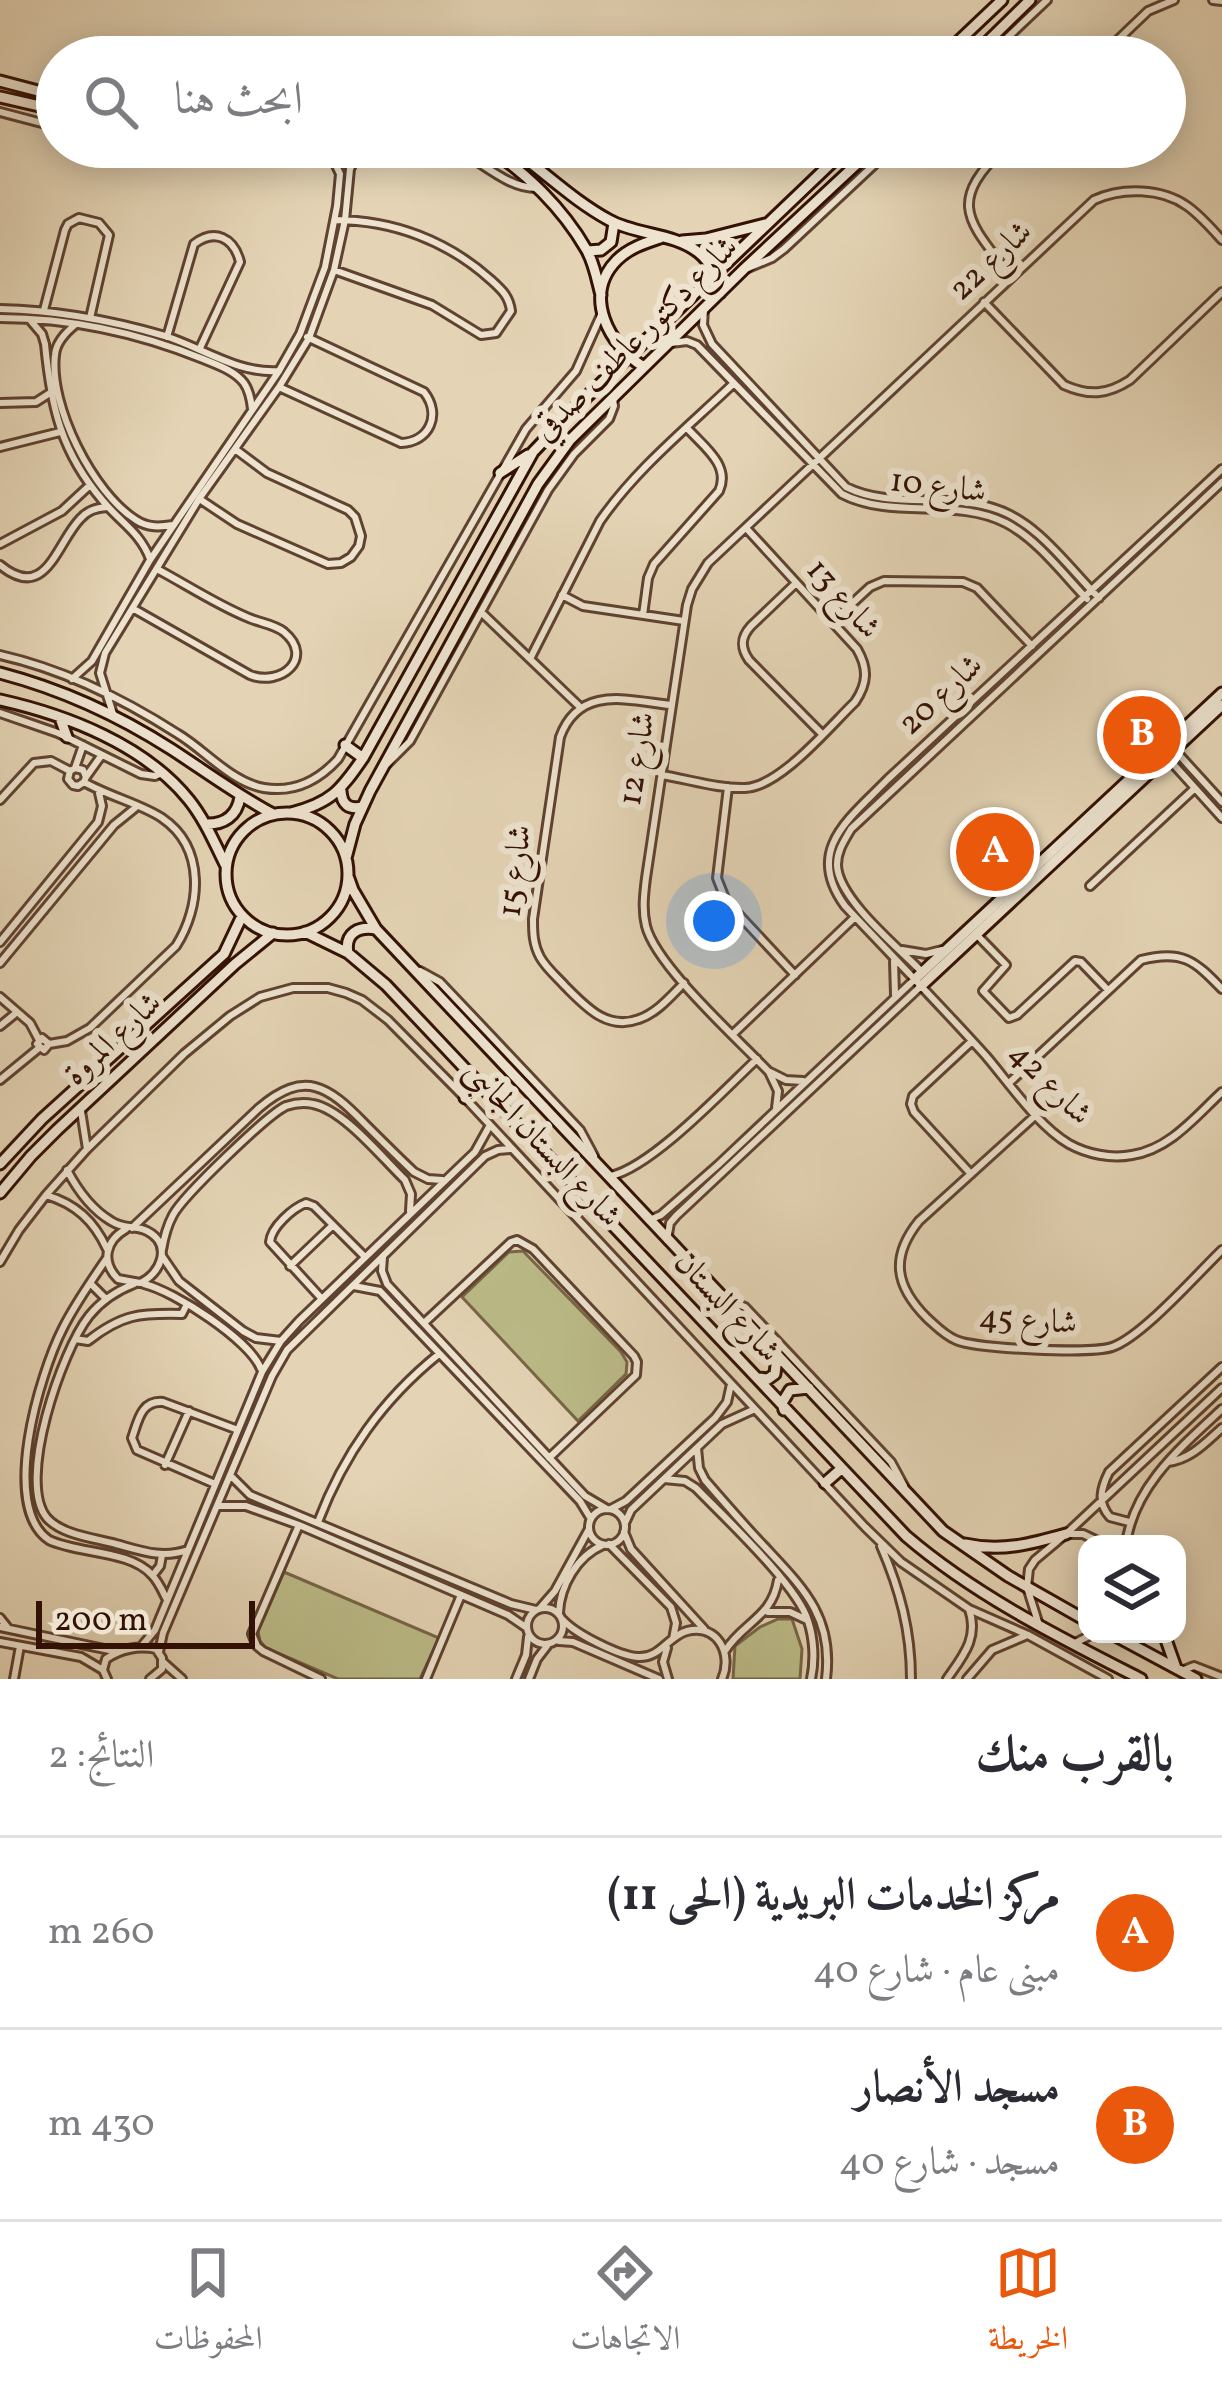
<!DOCTYPE html>
<html lang="ar">
<meta charset="utf-8">
<style>
body{margin:0;font-family:Vollkorn,Amiri,serif;background:#f2f2f3;color:#2b2b33;direction:rtl}
.controls{position:absolute;right:36px;bottom:36px;display:grid;overflow:hidden;border-radius:24px;box-shadow:0 6px 30px #0003}
.controls button{width:108px;height:108px;display:grid;place-items:center;padding:0;border:0;border-bottom:3px solid #e1e1e2;background:#fff;color:#2b2b33;font:60px sans-serif}
.scale{position:absolute;left:36px;bottom:30px;width:219px;box-sizing:border-box;padding-left:12px;border:6px solid #331104;border-top:0;font-size:33px;line-height:42px;white-space:nowrap;color:#331104;-webkit-text-stroke:9px #ede3cf;paint-order:stroke}
.you{position:absolute;left:714px;top:921px;width:42px;height:42px;margin:-30px;border:9px solid #fff;border-radius:50%;background:#1a73e8;box-shadow:0 0 0 18px #1a73e833}
.badge{display:grid;place-items:center;width:78px;height:78px;border-radius:50%;background:#ea580c;color:#fff;font-size:39px;font-weight:700}
.pin{position:absolute;translate:-50% -50%;border:6px solid #fff;box-shadow:0 3px 12px #0006}
.list{margin:0;padding:0;list-style:none}
h2{display:flex;justify-content:space-between;align-items:center;height:156px;margin:0;padding:0 48px;font-size:51px}
h2 small{font-size:39px;font-weight:400;color:#7c7c81}
.list li{display:grid;grid-template-columns:78px 1fr auto;gap:36px;align-items:center;box-sizing:border-box;height:192px;padding:0 48px;border-top:3px solid #e1e1e2}
.list b{display:block;font-size:45px;white-space:nowrap}
.list p{margin:0;font-size:39px;white-space:nowrap;color:#7c7c81}
.list em{font-size:39px;font-style:normal;color:#7c7c81}
.icon{flex:none;width:66px;height:66px;fill:none;stroke:currentColor;stroke-width:2;stroke-linecap:round;stroke-linejoin:round}
.map{position:relative;flex:none;width:1222px;height:1679px;overflow:hidden;direction:ltr}
.search{position:absolute;background:#fff;box-shadow:0 6px 30px #0003;left:36px;right:36px;top:36px;height:132px;display:flex;align-items:center;gap:30px;box-sizing:border-box;padding:0 42px;border-radius:66px;color:#7c7c81;font-size:45px}
.sheet{height:540px;background:#fff}
nav{display:flex;justify-content:space-around;align-items:center;box-sizing:border-box;height:168px;border-top:3px solid #e1e1e2;background:#fff;font-size:33px;color:#7c7c81}
nav a{display:grid;justify-items:center;gap:6px}
nav .on{color:#ea580c}
.map>svg:first-child{display:block}
</style>
<div class="map">
<svg width="1222" height="1679" viewBox="0 0 1222 1679">
<rect width="100%" height="100%" fill="#e4d4b5"/>
<filter id="stains"><feTurbulence type="fractalNoise" baseFrequency=".00167" numOctaves="4"/><feColorMatrix values="0 0 0 0 .2 0 0 0 0 .09 0 0 0 0 .02 0 0 0 .5 -.17"/></filter>
<radialGradient id="worn" r=".72"><stop offset=".6" stop-color="#630" stop-opacity="0"/><stop offset="1" stop-color="#630" stop-opacity=".3"/></radialGradient>
<path fill="#bb8" stroke="#776646" stroke-width="3" d="M523 1251 621 1352 627 1362 626 1374 578 1421 462 1297 509 1252Z
M284 1572 439 1638 420 1679H338L266 1648 260 1641 258 1631Z
M778 1619H792L802 1649 800 1679H733L735 1646 760 1627Z"/>
<g fill="none" stroke-linecap="round" stroke-linejoin="round">
<defs>
<path id="street" d="M1213 0 1222 1
M987 57 1047 0
M1100 57 1148 11 1174 0
M0 112 57 127
M180 147 212 151 321 147
M451 147C479 158 505 188 536 188
M1005 147C945 204 969 221 1011 277
M748 268 772 258 784 249 893 147
M334 270 432 305 481 335 496 333 511 311C509 296 502 290 491 280 448 241 393 220 335 220
M984 302 1064 385C1089 396 1107 395 1130 380L1222 292
M0 309C57 310 110 320 165 336 203 348 238 374 279 371
M704 309 703 325 712 344 846 487C890 509 946 493 993 508 1037 521 1068 567 1099 598
M44 310 65 230 68 224 79 218 99 223 109 235 90 318
M0 318C70 318 139 333 203 359 217 365 234 370 244 383 249 390 251 400 252 409
M31 321 42 334 45 344C51 407 61 452 103 501 120 522 140 532 150 559
M76 324C66 332 56 342 55 355 49 406 93 493 136 520 148 528 160 527 173 525
M167 337 194 244C215 228 234 238 240 262L200 348
M671 343 687 341 697 345 842 494C892 520 956 497 1006 523 1037 539 1063 574 1087 599
M279 387 401 443C429 442 442 415 424 392L307 337
M0 403 36 402 50 393
M0 447 60 432
M1222 469 888 779C849 819 804 850 845 906 892 956 940 1005 986 1056 1009 1083 1038 1126 1069 1144 1087 1154 1111 1159 1132 1155 1170 1149 1195 1117 1222 1092
M201 500 237 524 328 564 341 563 351 557 359 546 361 536 355 517 348 510 267 473 235 449
M0 544 62 511 90 485
M0 565C46 603 56 544 80 519 88 510 96 508 107 507
M796 583 751 626C741 637 740 647 749 660L822 734
M562 595 583 606 684 621
M134 609 250 675C281 687 315 658 284 632 274 624 260 623 249 618 217 605 187 585 157 569
M481 612 580 707
M643 615 648 578 654 564 719 491C731 465 703 446 687 428
M832 622 870 587 884 581 963 582 977 588 1032 646
M0 655C62 669 125 700 178 734 206 751 231 782 264 788 294 793 318 781 338 759L526 429 576 371 602 313
M530 659 600 521C636 469 688 427 734 383
M72 679 92 661 150 560 279 371 300 334 325 267 337 206 340 174 331 155 324 147
M670 705C627 700 579 685 560 737L533 919C533 932 533 944 540 957 546 968 557 977 565 986 586 1007 607 1031 639 1019 657 1013 671 996 684 983
M0 713 58 733 141 774 155 776 162 773
M113 714 100 673 105 653 199 499 279 387 309 338 334 270 345 220 350 169 361 147
M1172 747 1222 802
M1166 756 1222 818
M387 764 410 741 548 490 574 454 609 419 614 406 613 398
M75 768 83 745
M661 775C688 779 718 789 745 788 780 787 830 726 855 702 868 683 868 668 857 649L746 528
M86 777 101 756
M728 787 717 878 726 901 795 975
M0 800 34 763 51 761 70 771
M1090 886 1195 788
M977 935 1006 965 983 991 1009 1018 1017 1015 1075 961 1081 962 1107 989
M0 942 98 822 102 806 99 793
M902 950 926 954 942 950
M894 961 895 995
M0 963 114 825 135 808
M420 971 440 982 580 1130 594 1156
M922 972C899 948 838 899 837 865 837 851 844 841 851 829L1222 482
M0 997 30 1023 39 1040
M0 1026 16 1013
M733 1034 855 917
M42 1038 49 1044 44 1050 37 1044Z
M49 1044 67 1041 90 1028 176 946C201 907 206 848 162 818 141 804 108 796 84 782L78 786 73 785 68 779 70 771 75 768 83 770 86 777 84 782
M770 1072 786 1080 803 1081
M0 1080 39 1048
M1009 1083 1141 960C1182 949 1195 961 1222 989
M776 1108 778 1091 769 1072C738 1039 656 966 646 926 642 910 644 894 646 878L687 605 692 589 708 563 1094 200C1122 187 1162 188 1187 206 1200 215 1211 228 1222 240
M81 1111 87 1149
M1037 1114 919 1221C890 1257 895 1286 927 1318 936 1326 944 1335 956 1340 976 1349 1091 1354 1112 1347 1142 1337 1197 1274 1222 1250
M67 1170C78 1191 91 1209 111 1221 125 1230 135 1225 147 1231 173 1244 161 1274 140 1283L118 1279C101 1262 105 1241 126 1229
M971 1174 914 1112 911 1104 913 1096 972 1041
M611 1176C653 1166 724 1090 757 1059
M46 1195C76 1204 94 1221 107 1249
M652 1219 661 1215 718 1165 915 979
M132 1228 259 1108C305 1069 328 1086 365 1124 381 1140 397 1156 414 1172L428 1179 442 1180
M667 1240 670 1223 676 1216 921 986
M162 1250C164 1238 167 1226 173 1215 183 1196 267 1115 286 1106 295 1103 304 1102 313 1104 344 1110 382 1158 405 1180L411 1194 410 1211
M162 1256 179 1281 243 1331 256 1338 281 1341
M383 1257 382 1271 387 1284 585 1496 607 1509
M107 1258C91 1281 75 1304 63 1328 39 1375 0 1507 49 1540 78 1554 130 1550 152 1575 158 1581 162 1590 166 1598
M0 1262 19 1230 46 1195 87 1149 184 1054 230 1016 260 997 293 988H328L346 993 362 1000 388 1020 465 1098 865 1527 901 1562 969 1609 1028 1635 1108 1679
M290 1266 333 1225
M90 1283 106 1299
M134 1284C116 1291 101 1301 89 1316 62 1350 16 1482 47 1518 62 1535 94 1538 116 1544 142 1551 162 1559 188 1550
M144 1284C174 1291 250 1340 261 1369
M354 1286 380 1291 580 1501 591 1519
M322 1299 270 1242C271 1227 293 1208 306 1203L314 1206 365 1257
M725 1299 745 1307 891 1462 904 1486
M424 1323 511 1242 517 1240 533 1249 634 1356 637 1362 636 1375 549 1458
M75 1339 88 1341C122 1314 140 1313 182 1314L187 1304
M697 1448 699 1468 705 1480C724 1502 743 1524 763 1545 802 1587 834 1616 826 1679
M1168 1462C1191 1459 1205 1443 1222 1428
M165 1465 189 1411
M230 1475 250 1495 511 1604 536 1610
M664 1479 685 1481 696 1488C723 1516 798 1586 808 1621 814 1639 815 1661 811 1679
M215 1484 137 1450 132 1438C138 1421 141 1400 163 1402L238 1430
M217 1506H246L299 1525 508 1615 527 1628
M611 1509 626 1501 715 1418 727 1402 731 1384
M589 1527a18 18 0 1 1 36 0a18 18 0 1 1-36 0Z
M318 1522C344 1454 382 1400 439 1354
M1129 1522 1110 1517C1097 1503 1101 1488 1109 1472L1222 1367
M625 1523 631 1510 722 1424 755 1409
M299 1525 252 1634 257 1646 263 1651 321 1679
M624 1532 631 1549 704 1629
M1068 1534H1083L1104 1544
M609 1544 671 1607 676 1623 673 1639
M1126 1544C1134 1486 1181 1447 1222 1409
M881 1546C900 1590 911 1631 911 1679
M153 1575 160 1566 162 1555
M541 1607 555 1591 589 1529
M527 1626a18 18 0 1 1 36 0a18 18 0 1 1-36 0Z
M768 1612H790L807 1620
M559 1613C560 1586 577 1556 603 1545
M0 1618 8 1628
M563 1620C576 1634 619 1656 638 1657 661 1658 668 1636 687 1631 718 1623 733 1655 722 1679
M1038 1622 1027 1587 1029 1569 1035 1560 1066 1534 1222 1388
M0 1627 119 1652
M559 1641 573 1642 659 1679
M0 1642 81 1657 103 1670
M1073 1644 1093 1634
M141 1647 155 1630 262 1372 281 1341 299 1321 475 1152 490 1125
M667 1648 663 1662 668 1679
M725 1651C743 1622 772 1618 778 1580
M159 1652 163 1633 272 1376 287 1350 485 1156 498 1150 510 1149
M163 1662 182 1679
M1181 1671 1194 1666 1222 1677
M14 1679 20 1646
M107 1679 103 1670 106 1659C120 1649 139 1645 156 1649L162 1658V1669L150 1679
M426 1679 461 1595
M516 1679 526 1655 528 1637
M529 1679 537 1659 547 1646
M947 1679C963 1656 979 1638 969 1609
M967 1679 992 1650 1025 1636"/>
<path id="secondary" d="M942 57 1002 0
M972 57 1030 0
M0 81 57 96
M0 97 57 110
M270 147 271 150
M486 147C525 171 563 209 586 249 594 262 597 280 601 295
M509 147C543 170 572 200 609 220 636 235 673 233 698 252 712 263 716 276 720 293
M682 241 706 239 765 224
M588 251 601 250 611 242 614 223
M644 367C609 346 582 295 617 260 629 248 645 243 660 238
M500 473 528 455
M0 673C61 689 118 715 171 749 205 771 237 795 273 814
M0 700C67 715 145 745 189 800 205 820 215 844 226 866
M60 718 67 737
M345 745 363 758
M341 791C342 804 348 810 362 807
M291 813C331 803 341 790 363 758L533 452 576 407 848 147
M226 874a61 61 0 1 1 122 0a61 61 0 1 1-122 0Z
M205 824C224 825 237 816 240 797
M346 858 355 824 370 791 538 484 570 440 744 269 875 147
M348 876 353 890 376 929 943 1531 1008 1576 1087 1621
M305 932 348 953 386 985 906 1536C976 1596 1059 1637 1141 1679
M348 953C344 933 359 926 376 929
M915 979 1222 693
M921 986 1222 705
M465 1098 480 1084
M0 1164 42 1119 224 954 242 916
M0 1193 31 1156 57 1130 235 964 273 933
M758 1378 768 1379 775 1374 777 1356
M784 1410 782 1403 790 1390 809 1388
M825 1483 841 1469
M965 1544C1001 1552 1031 1544 1066 1534
M1112 1634 1196 1679
M1164 1634 1176 1668"/>
</defs>
<use href="#street" stroke="#5f4230" stroke-width="12"/>
<use href="#secondary" stroke="#331104" stroke-width="15"/>
<use href="#street" stroke="#ede3cf" stroke-width="6"/>
<use href="#secondary" stroke="#ede3cf" stroke-width="9"/>
</g>
<g text-anchor="middle" dominant-baseline="central" stroke-width="12" stroke-linejoin="round" paint-order="stroke">
<g font-size="33" fill="#331104" stroke="#ede3cf">
<text transform="translate(992 262) rotate(-43)">شارع 22</text>
<text transform="translate(637 340) rotate(-45)">شارع دكتور عاطف صدقي</text>
<text transform="translate(938 488) rotate(7)">شارع 10</text>
<text transform="translate(842 600) rotate(49)">شارع 13</text>
<text transform="translate(942 696) rotate(-43)">شارع 20</text>
<text transform="translate(639 759) rotate(-81)">شارع 12</text>
<text transform="translate(517 871) rotate(-83)">شارع 15</text>
<text transform="translate(114 1040) rotate(-43)">شارع المروة</text>
<text transform="translate(1049 1085) rotate(45)">شارع 42</text>
<text transform="translate(541 1145) rotate(47)">شارع البستان الجانبى</text>
<text transform="translate(726 1308) rotate(47)">شارع البستان</text>
<text transform="translate(1028 1322) rotate(4)">شارع 45</text>
</g>
</g>
<rect width="100%" height="100%" filter="url(#stains)"/>
<rect width="100%" height="100%" fill="url(#worn)"/>
</svg>
<div class="controls">
<button><svg class="icon" aria-label="layers" viewBox="0 0 24 24"><path d="M12 4l9 5-9 5-9-5zM3 14l9 5 9-5"/></svg></button>
</div>
<div class="scale">200 m</div>
<div class="you"></div>
<div class="pin badge" style="left:995px;top:852px">A</div>
<div class="pin badge" style="left:1142px;top:735px">B</div>
<div class="search"><svg class="icon" aria-label="search" viewBox="0 0 24 24"><circle cx="10" cy="10" r="6"/><path d="M15 15l6 6"/></svg>ابحث هنا</div>
</div>
<section class="sheet">
<h2>بالقرب منك<small>النتائج: 2</small></h2>
<ul class="list">
<li><span class="badge">A</span><div><b>مركز الخدمات البريدية (الحى 11)</b><p>مبنى عام · شارع 40</p></div><em>260 m</em></li>
<li><span class="badge">B</span><div><b>مسجد الأنصار</b><p>مسجد · شارع 40</p></div><em>430 m</em></li>
</ul>
</section>
<nav>
<a class="on"><svg class="icon" aria-label="map" viewBox="0 0 24 24"><path d="M3 6l6-2 6 2 6-2v14l-6 2-6-2-6 2zM9 4v14M15 6v14"/></svg>الخريطة</a>
<a><svg class="icon" aria-label="directions" viewBox="0 0 24 24"><path d="M12 3l9 9-9 9-9-9zM9 14v-3h6M13 9l2 2-2 2"/></svg>الاتجاهات</a>
<a><svg class="icon" aria-label="saved" viewBox="0 0 24 24"><path d="M7 4h10v16l-5-4-5 4z"/></svg>المحفوظات</a>
</nav>
